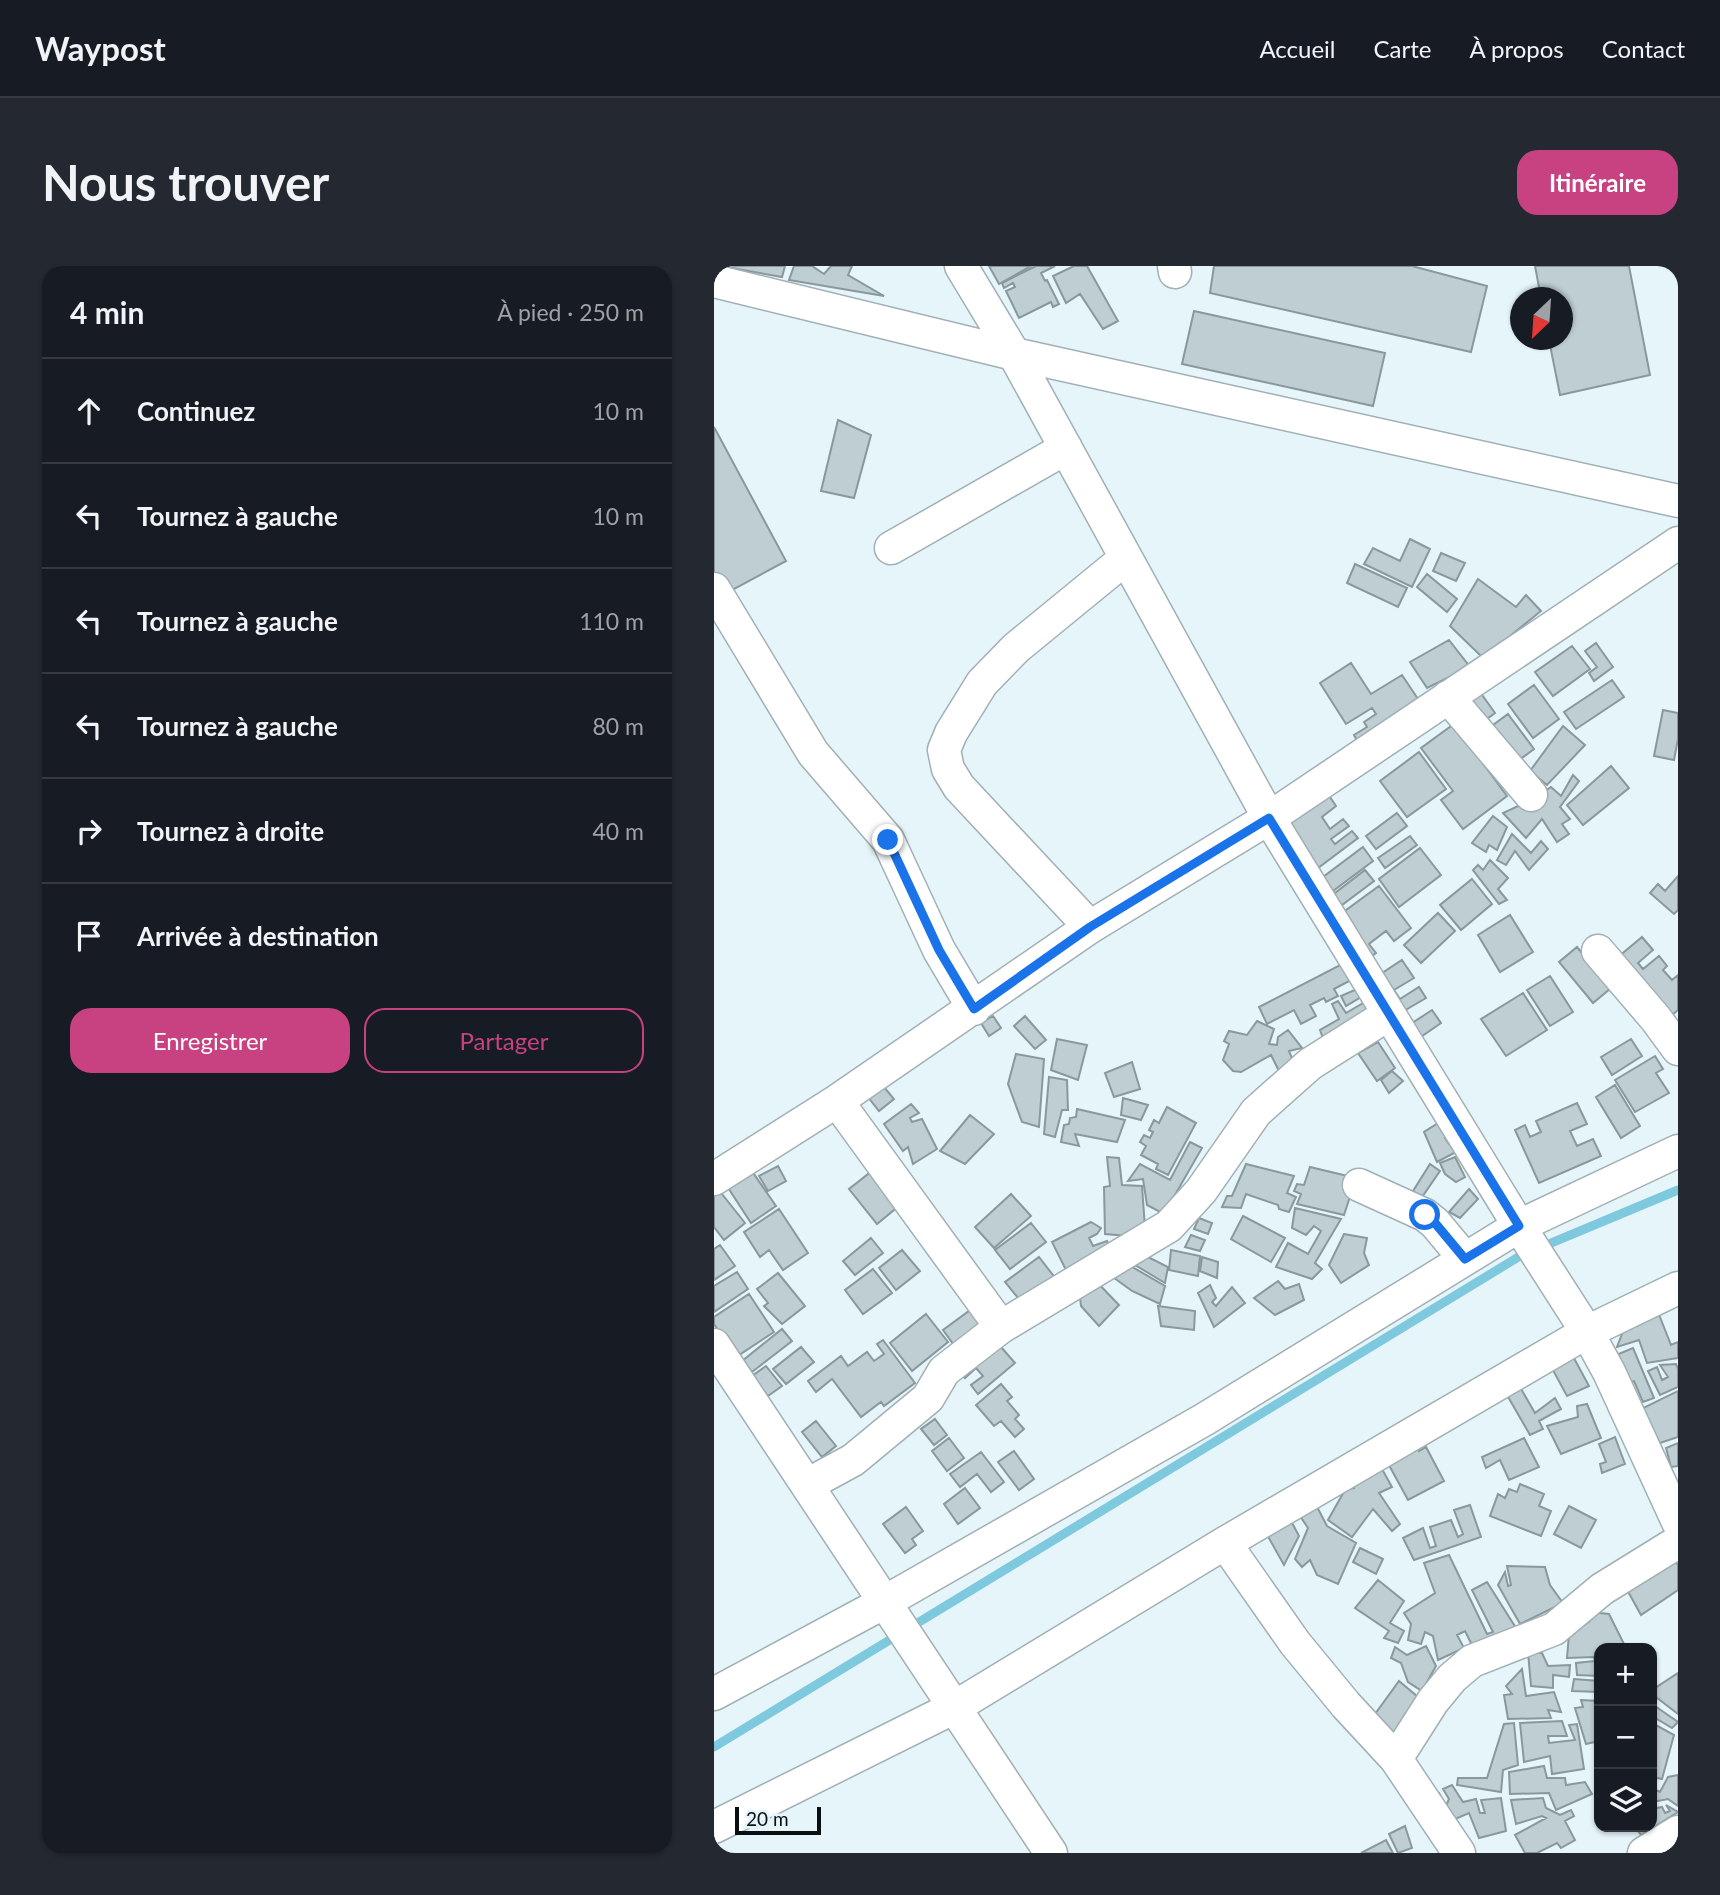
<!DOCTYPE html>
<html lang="fr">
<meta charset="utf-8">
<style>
body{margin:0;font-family:Lato,sans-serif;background:#242831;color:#f1f3f6}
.controls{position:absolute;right:21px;bottom:21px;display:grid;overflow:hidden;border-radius:14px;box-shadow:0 2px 5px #0004}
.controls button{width:63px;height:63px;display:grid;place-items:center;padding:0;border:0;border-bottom:2px solid #363941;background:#171b24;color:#f1f3f6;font:35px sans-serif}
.compass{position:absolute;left:796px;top:21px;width:63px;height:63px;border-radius:50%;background:#171b24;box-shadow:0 2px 5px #0004;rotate:205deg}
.scale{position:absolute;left:21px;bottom:18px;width:86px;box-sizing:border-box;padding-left:7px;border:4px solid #090e10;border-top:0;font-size:19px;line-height:24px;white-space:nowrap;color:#090e10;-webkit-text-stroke:5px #e5f5fa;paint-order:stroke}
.stop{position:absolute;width:21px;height:21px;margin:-16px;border:5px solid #1a73e8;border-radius:50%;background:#fff}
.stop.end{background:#1a73e8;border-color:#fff;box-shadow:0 2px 7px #0008}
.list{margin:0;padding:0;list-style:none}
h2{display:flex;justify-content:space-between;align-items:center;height:91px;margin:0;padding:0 28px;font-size:30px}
h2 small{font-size:23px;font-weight:400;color:#9ea1a6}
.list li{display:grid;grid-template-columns:46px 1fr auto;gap:21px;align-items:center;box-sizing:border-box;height:105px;padding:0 28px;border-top:2px solid #363941}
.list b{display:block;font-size:26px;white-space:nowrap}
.list em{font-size:23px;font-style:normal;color:#9ea1a6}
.actions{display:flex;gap:14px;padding:21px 28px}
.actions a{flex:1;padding:16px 0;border:2px solid #c84180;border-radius:21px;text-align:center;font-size:24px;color:#c84180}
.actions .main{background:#c84180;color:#fff}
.icon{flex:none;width:38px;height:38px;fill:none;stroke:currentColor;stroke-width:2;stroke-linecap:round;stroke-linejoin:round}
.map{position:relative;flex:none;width:964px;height:1587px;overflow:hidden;border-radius:21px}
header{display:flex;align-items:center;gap:42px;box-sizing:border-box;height:98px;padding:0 35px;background:#171b24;border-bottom:2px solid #363941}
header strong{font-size:33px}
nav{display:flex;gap:38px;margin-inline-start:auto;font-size:24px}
.intro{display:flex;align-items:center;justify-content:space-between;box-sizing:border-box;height:168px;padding:0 42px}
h1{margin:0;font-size:49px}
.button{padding:18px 32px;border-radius:21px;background:#c84180;color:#fff;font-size:24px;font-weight:700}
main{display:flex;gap:42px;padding:0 42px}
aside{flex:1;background:#171b24;border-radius:21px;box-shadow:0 2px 5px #0004}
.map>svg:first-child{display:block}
</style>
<header>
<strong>Waypost</strong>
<nav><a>Accueil</a><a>Carte</a><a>À propos</a><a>Contact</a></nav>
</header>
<div class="intro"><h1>Nous trouver</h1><a class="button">Itinéraire</a></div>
<main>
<aside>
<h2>4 min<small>À pied · 250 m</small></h2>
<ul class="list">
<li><svg class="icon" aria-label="ahead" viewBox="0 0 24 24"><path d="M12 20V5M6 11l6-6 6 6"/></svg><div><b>Continuez</b></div><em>10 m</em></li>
<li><svg class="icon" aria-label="left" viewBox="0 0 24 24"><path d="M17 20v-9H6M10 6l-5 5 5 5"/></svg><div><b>Tournez à gauche</b></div><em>10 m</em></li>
<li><svg class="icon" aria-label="left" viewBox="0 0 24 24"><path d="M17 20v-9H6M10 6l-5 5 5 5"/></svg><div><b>Tournez à gauche</b></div><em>110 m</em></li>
<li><svg class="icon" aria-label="left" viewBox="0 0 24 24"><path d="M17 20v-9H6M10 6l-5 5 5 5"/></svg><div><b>Tournez à gauche</b></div><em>80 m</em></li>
<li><svg class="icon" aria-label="right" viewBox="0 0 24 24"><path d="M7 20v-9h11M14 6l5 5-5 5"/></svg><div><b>Tournez à droite</b></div><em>40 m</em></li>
<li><svg class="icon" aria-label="arrive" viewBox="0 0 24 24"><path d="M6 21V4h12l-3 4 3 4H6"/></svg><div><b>Arrivée à destination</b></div></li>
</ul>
<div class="actions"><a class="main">Enregistrer</a><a>Partager</a></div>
</aside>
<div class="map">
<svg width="964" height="1587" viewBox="0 0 964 1587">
<rect width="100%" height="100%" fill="#e5f5fa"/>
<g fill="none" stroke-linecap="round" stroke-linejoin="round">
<path stroke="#7fc9df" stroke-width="9" d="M0 1481 806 990 964 924"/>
</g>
<path fill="#beced2" stroke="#89989c" stroke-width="2" d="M7 0H71L68 11Z
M80 0H98L110 8 117 0H138L134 9 170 30 75 14Z
M275 0H317L285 18Z
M322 0H341L327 7 331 15 333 14 345 38 339 41 337 36 305 52 292 25 301 21 299 17 290 22 288 17Z
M360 0H373L404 55 389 63 366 28 352 37 339 10Z
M500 0H698L773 20 757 86 496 27Z
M821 0H915L936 109 846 129 835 74H848V32H827Z
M480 45 671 87 659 140 468 98Z
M124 154 157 169 140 232 107 225Z
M0 161 72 295 9 329 0 311Z
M696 273 716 283 698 321 650 298 659 282 686 295Z
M727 287 751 297 742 315 719 305Z
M641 298 693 322 684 341 633 317Z
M713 308 743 333 733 346 703 321Z
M764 313 802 341 812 329 827 345 769 392 736 360Z
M735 374 756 401 713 422 696 396Z
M882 377 899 401 880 415 875 407 883 401 871 385Z
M858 380 876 403 839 430 821 406Z
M637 397 657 428 688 409 708 439 645 478 640 469 653 461 650 456 662 448 658 442 632 458 606 417Z
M898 414 910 431 862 463 850 446Z
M820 419 845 453 819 472 794 438Z
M766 426 781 447 766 458 751 437Z
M949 444 964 447V473L960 494 940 490Z
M794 448 820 483 797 500 771 465Z
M740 458 793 530 749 563 727 534 739 525 707 482Z
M849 460 871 479 833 519 816 505Z
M705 486 732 523 693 551 666 515Z
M897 500 915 522 869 559 853 539Z
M859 509 865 515 846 541 856 553 848 558 855 568 843 576 828 553 812 572 789 547 815 535 837 521 847 530Z
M610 522 622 540 608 551 616 563 629 553 635 560 617 573 621 578 638 565 644 572 596 608 563 561Z
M683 547 693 560 662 583 652 570Z
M779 550 793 561 783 584 775 579 772 586 758 577Z
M798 568 817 587 827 575 834 583 815 604 801 585 792 599 783 594Z
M696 570 703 579 671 602 664 592Z
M649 581 659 595 615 628 605 614Z
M706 582 727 609 685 641 665 613Z
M776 594 794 612 784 623 793 634 785 638 759 604 764 599 769 604Z
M651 604 660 615 620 645 612 634Z
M964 610V644L960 648 936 627 944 618 951 625Z
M758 613 778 638 747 664 726 639Z
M665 620 697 662 680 675 672 665 655 678 662 687 655 692 624 650Z
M724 647 741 665 707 697 690 679Z
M796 649 819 686 786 706 764 669Z
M928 671 939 684 924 697 929 703 945 690 953 700 949 704 958 714 964 709V744L950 756 898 696Z
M863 681 897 722 879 737 845 696Z
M688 694 700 712 680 724 686 733 705 721 712 732 683 749 675 718 666 723 659 713Z
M628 698 637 714 620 723 624 730 612 736 610 732 596 739 602 750 587 758 580 744 553 758 545 741Z
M836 710 859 746 836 760 813 724Z
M643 723 647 731 632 740 627 730Z
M809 727 833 764 792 790 767 753Z
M624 735 632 747 651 736 655 747 610 775 606 764 625 753 618 738Z
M718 744 727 757 698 777 689 763Z
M279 750 287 762 275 770 267 757Z
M311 750 332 774 321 783 300 760Z
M543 755 560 763 555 778 563 779 564 771 574 764 588 782 575 785 579 795 565 805 557 789 527 806 519 805 509 794 515 778 510 775 515 765 533 769Z
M343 773 373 779 364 814 337 804Z
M917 773 928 790 898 809 887 791Z
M664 776 681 802 663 815 644 787Z
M302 788 330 793 325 861 308 856 294 818Z
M941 790 949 803 942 807 955 827 921 846 901 814Z
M418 796 426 823 400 831 391 807Z
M678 805 689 815 675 827 667 814Z
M335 811 353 814 354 844H348L341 871 330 868Z
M165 815 180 833 165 845 150 826Z
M901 819 926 860 907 872 882 831Z
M409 832 434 839 427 854 407 849Z
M863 837 873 858 856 865 863 880 879 873 887 890 825 917 801 864 811 859 816 871 827 866 822 855Z
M197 838 205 847 196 852 198 856 208 853 223 883 199 898 194 881 189 885 170 858Z
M453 841 482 857 454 909 442 903 444 898 427 889 432 880 426 876 430 869 436 872 439 866 435 864 440 854 445 857Z
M363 843 411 854 403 876 361 868 365 880 347 876 350 859 355 858 356 852 362 851Z
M256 849 280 868 251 898 226 885Z
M729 854 739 868 731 872 735 878 742 876 744 885 723 896 710 866Z
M476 876 488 882 450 948 433 939 429 913 414 915 426 898 456 914Z
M393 891 405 892 408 919 428 920 431 962 414 970 391 968 390 921 396 920Z
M741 891 751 911 742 916 731 908 726 897Z
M33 898 62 940 37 957 9 914Z
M532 898 580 910 573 927 582 931 575 946 565 943 564 939 532 928 527 942 508 941 513 930H518Z
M716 898 726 905 708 931 699 925Z
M64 900 72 915 54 925 45 910Z
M596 901 642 912 630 949 583 938 587 928 580 925 583 918 590 919Z
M158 905 186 939 163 958 135 923Z
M0 918 31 957 10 974 0 961Z
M755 923 764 933 746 952 735 946Z
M297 928 317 950 280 982 261 961Z
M581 942 627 953 601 997 608 1003 598 1013 562 1001 574 977 594 988 607 965 600 960 592 969 578 962Z
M65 943 94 987 69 1004 55 984 46 991 30 966Z
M529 950 571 972 557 996 517 973Z
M485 952 498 957 494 968 480 963Z
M377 956 387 962 383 968 375 972 379 980 393 975 397 982 352 1004 338 976Z
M317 957 332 976 296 1003 281 984Z
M630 968 653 972 650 987 655 999 627 1017 615 999Z
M477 969 491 974 486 985 471 981Z
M157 972 169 987 141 1009 129 995Z
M6 979 21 1000 0 1014V983Z
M188 984 206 1005 182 1024 165 1002Z
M457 984 486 990 484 1010 455 1004Z
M426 987 454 1001 451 1017 411 993Z
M325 991 342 1013 309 1038 291 1016Z
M488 991 504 996 503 1012 486 1005Z
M408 995 451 1020 446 1038 418 1025 392 1006Z
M159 1003 178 1027 149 1048 131 1024Z
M23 1006 34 1023 0 1046V1020Z
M64 1007 91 1040 68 1058 50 1040 54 1037 43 1023Z
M379 1012 405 1039 385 1060 367 1040 365 1022Z
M564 1015 571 1023 585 1018 590 1034 561 1049 540 1032Z
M496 1019 502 1032 498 1036 502 1040 518 1021 531 1037 500 1061 484 1027Z
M35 1028 60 1066 22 1091 0 1058V1051Z
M444 1040 481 1045 480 1064 447 1060Z
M942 1041 957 1079 964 1076V1092L933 1097 925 1074 903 1081 915 1050Z
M259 1042 275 1064 245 1086 229 1064Z
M212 1048 234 1076 198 1105 176 1077Z
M68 1063 78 1075 38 1106 28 1095Z
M280 1073 301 1097 264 1128 257 1119 269 1110 262 1102 251 1112 243 1104Z
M169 1074 201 1117 170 1140 167 1136 147 1151 118 1113 102 1126 94 1115 127 1090 134 1100 153 1086 160 1095 170 1088 163 1078Z
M87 1081 100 1096 72 1118 59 1103Z
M919 1082 940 1132 929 1136 920 1115 914 1118 895 1092Z
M855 1083 875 1120 853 1130 834 1095Z
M962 1098 964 1103V1121L946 1129 934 1105 943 1101 948 1114 954 1111 946 1099Z
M52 1100 68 1120 54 1130 38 1110Z
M287 1118 298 1131 293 1135 305 1149 301 1153 310 1163 301 1171 287 1155 280 1160 262 1139Z
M806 1121 821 1147 841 1132 847 1143 825 1155 829 1163 816 1169 793 1129Z
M964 1125V1171L943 1178 934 1153 925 1156 923 1145Z
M873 1138 887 1172 847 1188 833 1160 864 1151 863 1140Z
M221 1153 233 1169 220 1179 207 1163Z
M102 1155 122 1180 108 1191 88 1166Z
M901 1171 911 1198 888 1207 886 1198 892 1196 885 1178Z
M235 1172 250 1192 233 1205 218 1185Z
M699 1172 705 1185 712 1181 730 1215 694 1234 670 1190Z
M810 1172 825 1201 795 1214 786 1194 772 1202 768 1191Z
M964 1177V1200L957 1201 952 1182Z
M300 1185 320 1213 305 1224 284 1196Z
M267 1186 290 1216 277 1226 263 1208 246 1221 236 1208Z
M663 1194 678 1221 665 1227 686 1258 678 1265 659 1243 638 1271 614 1254 631 1224 640 1222 638 1207Z
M806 1218 830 1228 825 1240 837 1245 827 1270 776 1250 784 1228 791 1232 795 1223 803 1226Z
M251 1222 266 1242 244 1258 230 1238Z
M600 1235 613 1260 642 1277 624 1318 603 1309 596 1294 588 1301 581 1293 594 1262 584 1247Z
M756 1239 767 1271 700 1294 689 1272 709 1262 716 1282 722 1280 716 1261 737 1254 744 1271 749 1268 740 1244Z
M855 1240 882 1254 867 1282 840 1268Z
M192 1241 209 1265 198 1273 202 1279 191 1287 169 1258Z
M575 1251 585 1270 570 1299 551 1265Z
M646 1282 669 1293 662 1308 639 1296Z
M956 1287 964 1299V1324L927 1349 911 1320Z
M735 1289 773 1368 779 1366 758 1324 773 1316 802 1362 761 1385 751 1365 743 1369 750 1382 724 1394 719 1370 711 1366 707 1378 694 1374 697 1358 690 1347 721 1327 710 1297Z
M793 1300 831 1301 836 1319 849 1337 806 1358 784 1319 791 1306 794 1320 797 1319Z
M664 1314 690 1335 676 1357 690 1365 684 1377 670 1372 675 1365 641 1342Z
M876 1346 895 1348 912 1382H885V1410L863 1409 862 1397 881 1395 880 1391 853 1392 856 1356 862 1359 875 1356Z
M712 1380 722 1400 708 1425 694 1416 687 1397 677 1392 681 1381 693 1389Z
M814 1386 828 1387 834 1400 856 1399 855 1411 839 1409V1422L817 1420Z
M808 1403 812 1430 840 1426 847 1446 834 1444 837 1452 794 1453 790 1429 798 1428 792 1420Z
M964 1407V1448L938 1428V1424Z
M860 1413 885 1415V1426L858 1425Z
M685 1415 704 1431 678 1470 656 1455Z
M867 1434 885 1435V1475L872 1478 861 1442 869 1441Z
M938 1438 964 1456 958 1462 938 1450Z
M848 1455 853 1470H834L835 1477 861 1474 855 1459 863 1458 870 1503 838 1508 836 1490 810 1496 806 1457Z
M800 1457 804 1499 789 1504 787 1526 743 1519 744 1512H773L790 1458Z
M938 1457 960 1469 948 1513 938 1511Z
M830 1500 833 1512H851L852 1519 871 1516 878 1528 842 1544 835 1527 796 1528 795 1506Z
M964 1509V1540L954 1533 938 1536V1522L946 1526 954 1511Z
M738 1519 749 1536 762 1533 766 1547H771L767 1534 787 1532 792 1565 765 1572 755 1547 734 1556 718 1530 725 1527 732 1540 735 1533 729 1523Z
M829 1532 832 1542 846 1549 857 1544 860 1550 851 1555 861 1574 847 1582 843 1577 823 1587H811L801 1569 832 1552 828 1550 802 1558 797 1534Z
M952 1539 964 1546 927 1569 921 1561H938V1543L948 1541 951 1547 956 1545Z
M691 1560 698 1582 684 1587 675 1568Z
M672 1574 679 1587H647Z"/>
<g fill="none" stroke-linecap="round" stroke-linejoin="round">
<defs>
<path id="minor" d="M247 0 300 88 555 552 805 960 873 1066 895 1106 964 1256
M460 0 461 6
M0 15 300 88 964 235
M177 282 352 182
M0 323 99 487 174 574 225 684 260 743
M734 431 817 529
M376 661 245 521 234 503 230 484 237 467 268 417 302 382 412 292
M884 685 942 753 964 783
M123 835 287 1061
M0 913 123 835 376 661 555 552 964 277
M645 919 711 949 721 957 751 993
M0 1079 337 1587
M93 1219 139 1194 214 1132 230 1105 287 1061 455 960 487 925 542 846 596 798 675 748
M511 1277 581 1377 632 1439 682 1493 745 1587
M0 1428 169 1337 491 1153 805 960 964 885
M682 1493 719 1435 738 1412 758 1395 840 1363 888 1323 964 1276
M0 1561 241 1441 511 1277 873 1066 964 1022
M930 1587 964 1566"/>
</defs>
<use href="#minor" stroke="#a1b0b5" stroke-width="35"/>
<use href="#minor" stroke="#fff" stroke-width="32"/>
</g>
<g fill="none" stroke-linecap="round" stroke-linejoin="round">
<path stroke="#1a73e8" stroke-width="9" d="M174 574 225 684 260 743 376 661 555 552 805 960 751 993 721 957 711 949"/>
</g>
</svg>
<div class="controls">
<button>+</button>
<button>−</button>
<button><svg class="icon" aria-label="layers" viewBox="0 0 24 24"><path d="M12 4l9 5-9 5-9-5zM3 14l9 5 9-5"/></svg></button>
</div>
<svg class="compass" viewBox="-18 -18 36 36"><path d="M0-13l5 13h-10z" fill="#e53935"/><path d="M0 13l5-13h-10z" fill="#9ea1a6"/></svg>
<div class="scale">20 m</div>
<div class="stop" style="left:711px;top:949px"></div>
<div class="stop end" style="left:174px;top:574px"></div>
</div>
</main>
